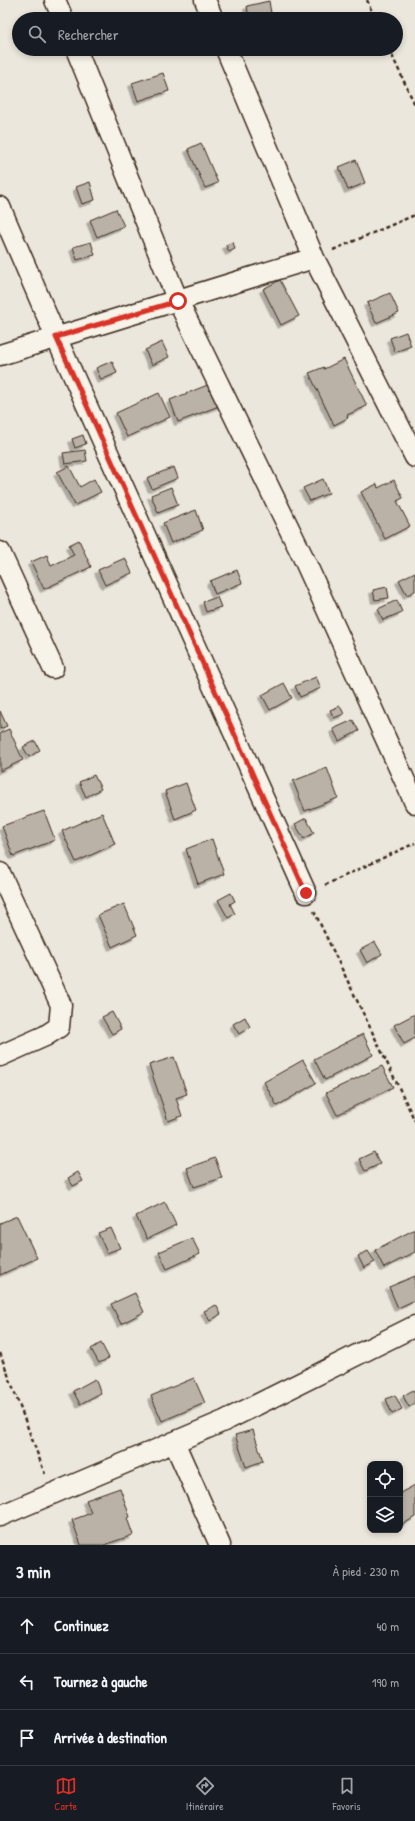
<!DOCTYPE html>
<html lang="fr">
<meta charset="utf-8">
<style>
body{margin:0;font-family:"Patrick Hand",sans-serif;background:#20242c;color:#f1f3f6}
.controls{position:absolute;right:12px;bottom:12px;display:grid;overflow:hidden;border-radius:8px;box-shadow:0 2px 6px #0003}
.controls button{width:36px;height:36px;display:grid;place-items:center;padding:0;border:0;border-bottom:1px solid #363941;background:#171b24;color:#f1f3f6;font:20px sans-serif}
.stop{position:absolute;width:12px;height:12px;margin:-9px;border:3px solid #d93025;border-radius:50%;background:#fff}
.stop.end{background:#d93025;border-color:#fff;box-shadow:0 1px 4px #0008}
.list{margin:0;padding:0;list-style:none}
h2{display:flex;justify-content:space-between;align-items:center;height:52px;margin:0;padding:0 16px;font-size:17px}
h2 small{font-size:13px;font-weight:400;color:#9ea1a6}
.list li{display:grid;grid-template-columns:26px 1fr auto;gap:12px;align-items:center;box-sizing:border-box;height:56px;padding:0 16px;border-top:1px solid #363941}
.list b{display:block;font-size:15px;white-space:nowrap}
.list em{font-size:13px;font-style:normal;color:#9ea1a6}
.icon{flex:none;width:22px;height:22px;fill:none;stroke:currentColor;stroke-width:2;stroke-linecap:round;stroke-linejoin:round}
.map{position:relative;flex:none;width:415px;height:1545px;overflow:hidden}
.search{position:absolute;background:#171b24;box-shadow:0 2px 6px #0003;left:12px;right:12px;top:12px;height:44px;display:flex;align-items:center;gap:10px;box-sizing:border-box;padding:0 14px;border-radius:22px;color:#9ea1a6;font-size:15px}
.sheet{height:220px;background:#171b24}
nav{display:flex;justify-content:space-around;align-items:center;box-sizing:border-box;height:56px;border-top:1px solid #363941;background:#171b24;font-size:11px;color:#9ea1a6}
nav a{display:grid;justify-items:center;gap:2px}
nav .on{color:#d93025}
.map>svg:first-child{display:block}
</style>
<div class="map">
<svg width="415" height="1545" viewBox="0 0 415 1545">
<defs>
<filter id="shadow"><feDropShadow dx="-3.5" dy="3.5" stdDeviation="0" flood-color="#0004"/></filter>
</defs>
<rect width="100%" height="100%" fill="#ece7dc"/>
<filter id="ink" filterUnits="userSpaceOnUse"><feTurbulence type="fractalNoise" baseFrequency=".025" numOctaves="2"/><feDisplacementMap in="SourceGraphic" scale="8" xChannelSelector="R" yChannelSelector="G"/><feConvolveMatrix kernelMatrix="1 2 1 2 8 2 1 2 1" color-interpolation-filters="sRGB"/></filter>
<g filter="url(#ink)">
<path fill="#bab2a7" stroke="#3b2a1e" filter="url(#shadow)" d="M269 1 271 13 249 18 247 6Z
M163 73 169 91 138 101 132 83Z
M201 143 218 183 205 188 188 149Z
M356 160 365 183 348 190 339 167Z
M90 182 95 200 82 204 76 187Z
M116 209 124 226 97 237 90 220Z
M91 242 95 255 77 260 73 247Z
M233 242 235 249 229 252 226 245Z
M280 280 299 316 281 325 263 289Z
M390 293 399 313 376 323 367 303Z
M406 332 411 346 395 352 390 338Z
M162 342 169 357 152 365 145 350Z
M344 359 367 406 347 415 348 418 334 425 309 373 324 367V369Z
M112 361 117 373 101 380 96 368Z
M215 382 224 404 178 422 170 400Z
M159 393 170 417 127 437 116 413Z
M83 435 86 444 75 448 72 439Z
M85 450 87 461 65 464 63 453Z
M69 466 80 487 94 479 101 492 75 505 57 472Z
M174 467 178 478 152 489 147 478Z
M323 479 329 493 310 501 303 488Z
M394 480 403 498 397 501 410 526 385 539 361 492 377 484 378 488Z
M171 487 178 505 158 513 151 495Z
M196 510 203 530 171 543 163 523Z
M79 540 91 567 44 589 31 562 47 555 51 566 74 555 69 545Z
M125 558 132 573 105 585 98 570Z
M237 570 242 583 215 594 210 581Z
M415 572V591L407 595 399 580Z
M387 587 389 598 375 600 373 590Z
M217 597 221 607 206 612 203 602Z
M397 600 402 612 383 620 378 609Z
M316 677 321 688 300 697 295 686Z
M284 683 292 698 270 710 262 695Z
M340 706 344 714 334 718 330 710Z
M0 711 7 726 0 729Z
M353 720 359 731 339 741 333 729Z
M9 729 23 760 0 771V733Z
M35 741 40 750 29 757 23 747Z
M327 768 338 798 305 811 293 781Z
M94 775 101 789 86 797 79 782Z
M186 783 196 810 175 819 165 791Z
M44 811 55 840 13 856 2 826Z
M102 813 115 844 76 862 62 831Z
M306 818 314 833 304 839 295 824Z
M212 839 224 874 198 884 186 849Z
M231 893 235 901 230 904 235 914 228 918 218 900Z
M124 904 137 935 112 947 98 915Z
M375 942 382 954 367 963 360 950Z
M112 1012 121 1029 112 1034 102 1017Z
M415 1014V1038L404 1044 394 1025Z
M245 1017 250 1027 239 1034 233 1024Z
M363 1034 373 1055 325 1080 314 1059Z
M174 1057 187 1094 176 1098 182 1116 168 1121 149 1065Z
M303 1060 316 1083 277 1106 264 1082Z
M382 1066 393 1087 337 1115 326 1093Z
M374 1152 380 1164 365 1171 359 1159Z
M215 1158 222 1178 194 1187 187 1168Z
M78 1172 83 1181 73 1186 68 1178Z
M165 1202 176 1225 147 1239 136 1216Z
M17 1216 37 1258 0 1275V1223Z
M111 1228 120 1248 107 1253 98 1233Z
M415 1229V1252L384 1268 375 1250Z
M192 1238 200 1254 167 1269 159 1252Z
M368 1251 375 1262 364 1268 358 1256Z
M415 1276V1300L398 1308 389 1287Z
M135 1293 144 1312 121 1324 111 1304Z
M216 1305 221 1314 210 1321 204 1311Z
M101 1343 109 1358 99 1363 91 1349Z
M194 1378 205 1403 162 1421 151 1396Z
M95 1379 101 1393 80 1404 73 1391Z
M413 1390 415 1393V1403L409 1407 403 1396Z
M395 1395 402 1409 392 1414 386 1399Z
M253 1430 263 1461 246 1467 235 1435Z
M415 1485V1517L400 1526V1493Z
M120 1488 130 1517 127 1518 133 1535 104 1545H81L72 1520 91 1513 86 1500Z"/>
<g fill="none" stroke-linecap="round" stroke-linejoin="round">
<defs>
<path id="minor" d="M55 0 63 19
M205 0 213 19
M76 49 178 301 303 557 415 803
M226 49 314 258 415 457
M0 207 56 337 306 893
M0 355 314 258
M0 552 53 668
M0 873 61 1005 59 1027 45 1036 0 1056
M174 1442 220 1545
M0 1516 224 1421 415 1326"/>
</defs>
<use href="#minor" stroke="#3b2a1e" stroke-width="23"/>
<path stroke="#3b2a1e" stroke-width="2.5" stroke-dasharray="4 3" stroke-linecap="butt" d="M367 0 375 19
M389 49 415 105
M333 250 415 215
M325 885 415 843
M314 911 415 1121
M0 1353 45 1474"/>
<use href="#minor" stroke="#f7f3e8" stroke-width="20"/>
</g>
</g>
<g fill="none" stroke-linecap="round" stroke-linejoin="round" filter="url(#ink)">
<path stroke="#d93025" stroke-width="5" d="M178 301 56 337 306 893"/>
</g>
</svg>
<div class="controls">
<button><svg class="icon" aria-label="locate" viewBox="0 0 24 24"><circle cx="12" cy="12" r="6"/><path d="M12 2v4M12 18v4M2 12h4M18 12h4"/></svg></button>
<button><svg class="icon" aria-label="layers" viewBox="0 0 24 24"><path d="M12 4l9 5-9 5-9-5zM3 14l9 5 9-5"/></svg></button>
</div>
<div class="stop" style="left:178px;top:301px"></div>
<div class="stop end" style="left:306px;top:893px"></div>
<div class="search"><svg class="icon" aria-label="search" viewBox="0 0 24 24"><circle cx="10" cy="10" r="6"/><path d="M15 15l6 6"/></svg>Rechercher</div>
</div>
<section class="sheet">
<h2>3 min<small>À pied · 230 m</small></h2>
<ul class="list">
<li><svg class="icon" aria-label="ahead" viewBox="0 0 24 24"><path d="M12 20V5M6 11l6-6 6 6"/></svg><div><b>Continuez</b></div><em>40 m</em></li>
<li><svg class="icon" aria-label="left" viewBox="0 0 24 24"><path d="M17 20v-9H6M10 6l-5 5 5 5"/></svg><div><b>Tournez à gauche</b></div><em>190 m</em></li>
<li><svg class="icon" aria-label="arrive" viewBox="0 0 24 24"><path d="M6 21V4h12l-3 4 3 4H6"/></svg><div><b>Arrivée à destination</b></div></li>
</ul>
</section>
<nav>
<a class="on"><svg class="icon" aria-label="map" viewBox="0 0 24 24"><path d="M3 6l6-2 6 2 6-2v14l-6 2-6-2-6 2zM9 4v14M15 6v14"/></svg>Carte</a>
<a><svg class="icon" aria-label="directions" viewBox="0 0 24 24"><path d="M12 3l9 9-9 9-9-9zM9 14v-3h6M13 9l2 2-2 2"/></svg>Itinéraire</a>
<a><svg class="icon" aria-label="saved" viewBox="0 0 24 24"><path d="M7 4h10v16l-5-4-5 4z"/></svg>Favoris</a>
</nav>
